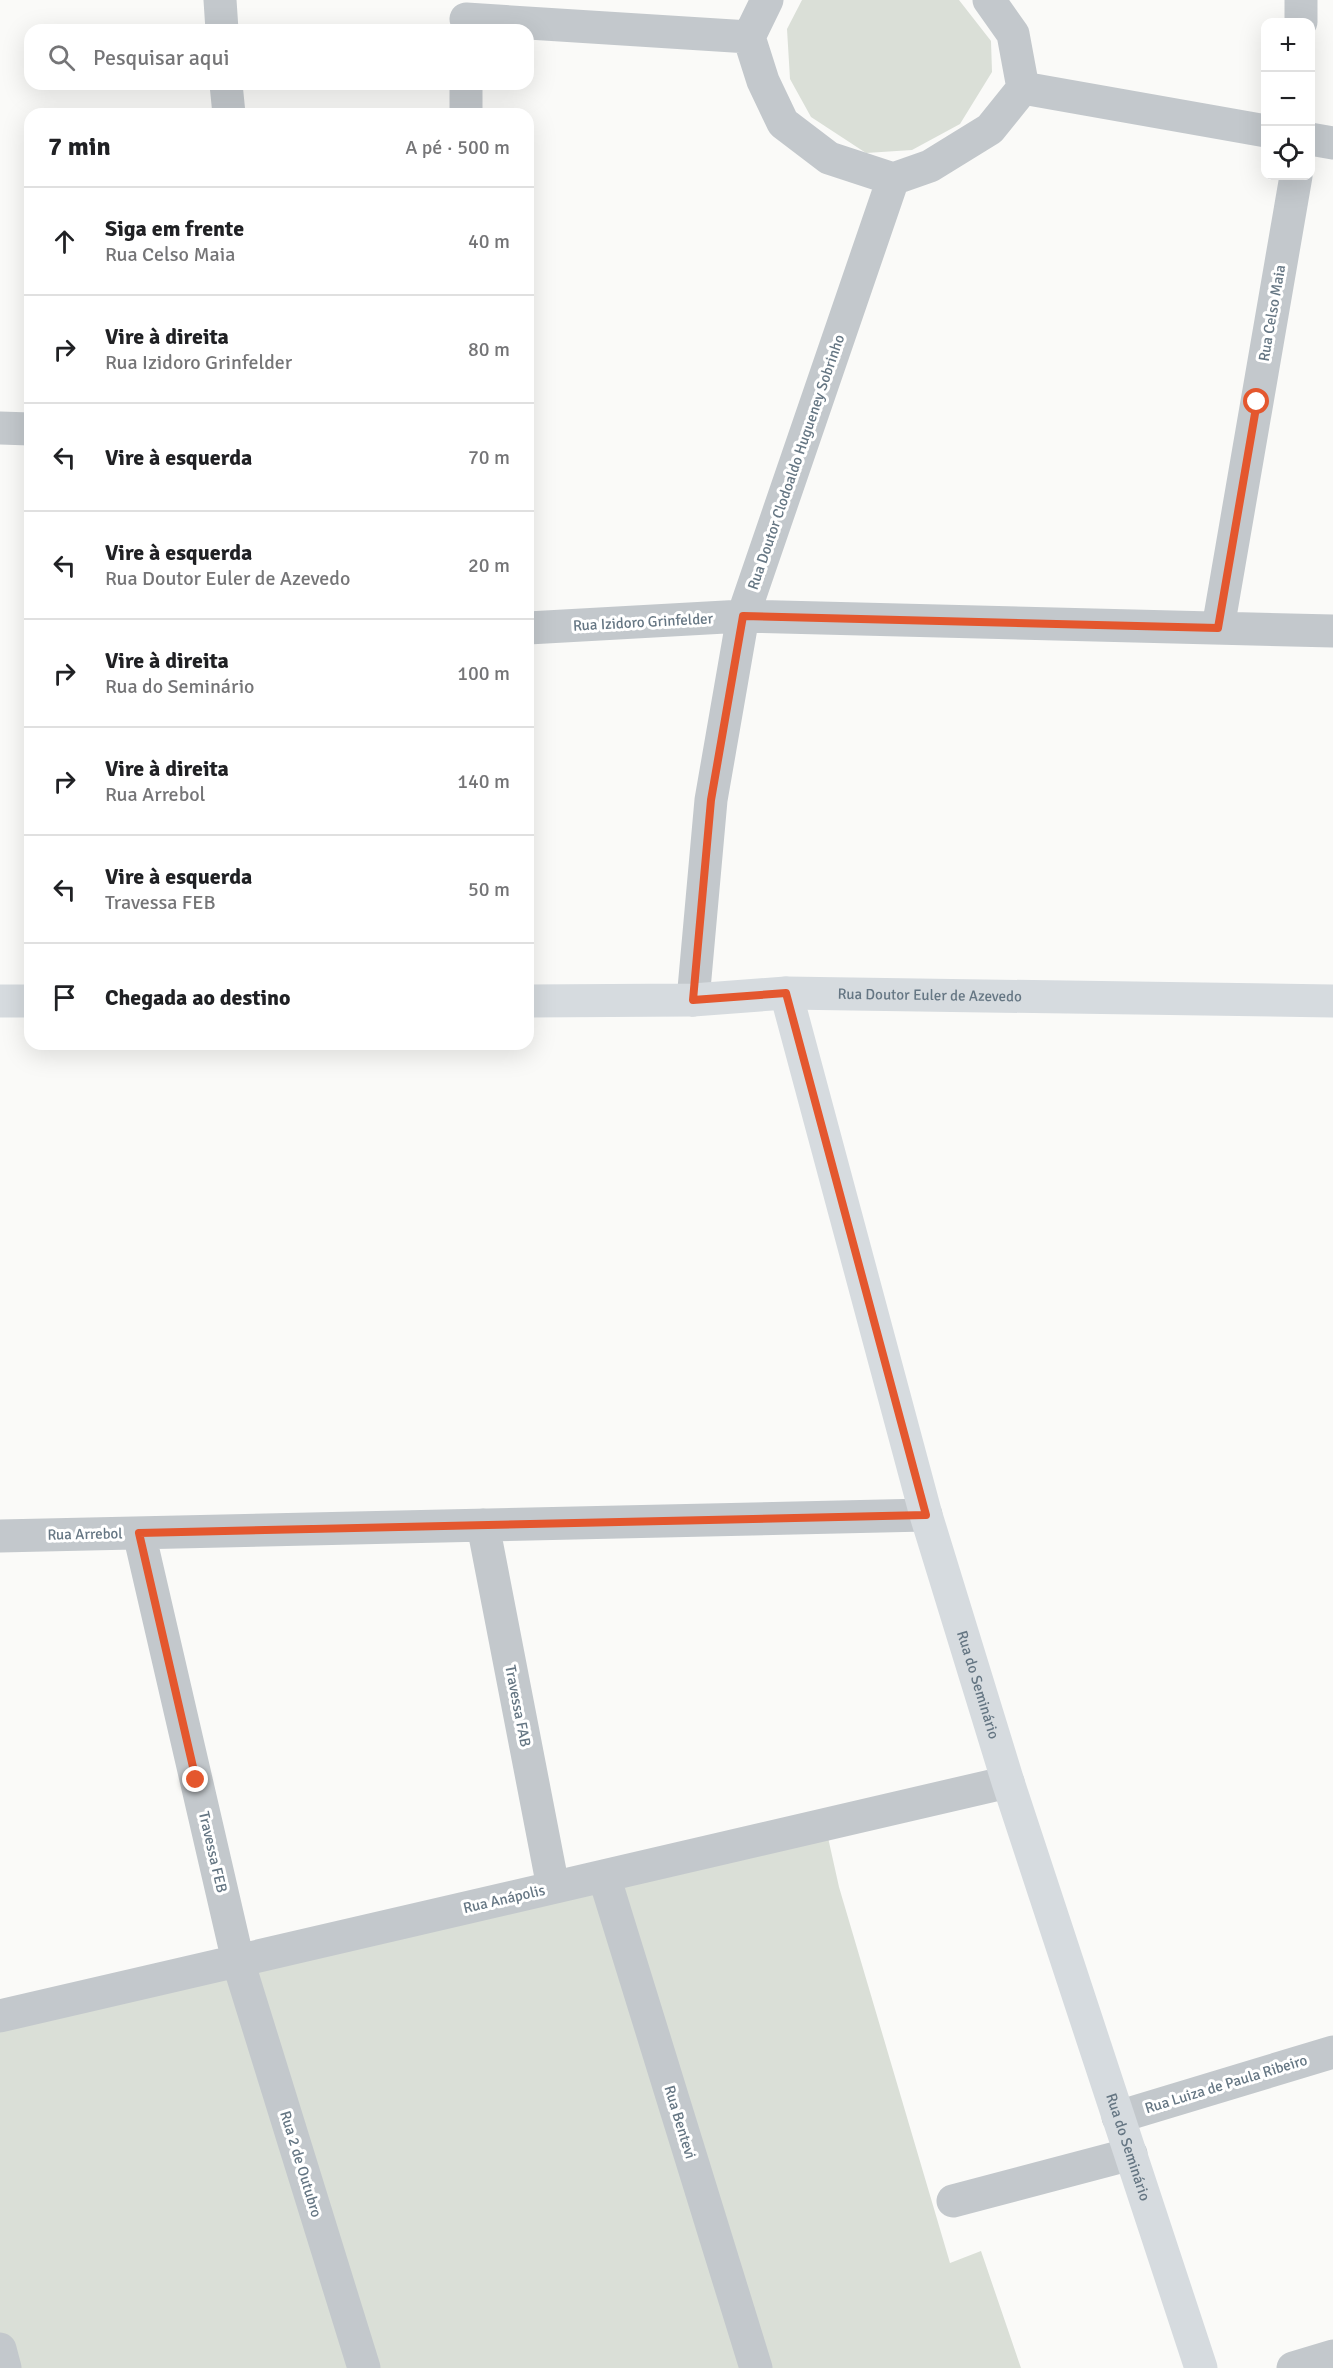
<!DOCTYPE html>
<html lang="pt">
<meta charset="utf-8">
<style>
body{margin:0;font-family:Signika,sans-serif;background:#f6f6f6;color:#202124}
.controls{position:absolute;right:18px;top:18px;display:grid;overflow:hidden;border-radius:12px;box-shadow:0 6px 24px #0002}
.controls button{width:54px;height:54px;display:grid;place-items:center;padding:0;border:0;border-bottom:2px solid #e0e0e0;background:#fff;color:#202124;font:30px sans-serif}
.stop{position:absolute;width:18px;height:18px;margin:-14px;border:4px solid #e4572e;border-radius:50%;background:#fff}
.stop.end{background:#e4572e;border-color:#fff;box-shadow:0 2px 6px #0008}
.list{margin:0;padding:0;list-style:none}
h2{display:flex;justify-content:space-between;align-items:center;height:78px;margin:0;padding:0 24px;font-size:26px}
h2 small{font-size:20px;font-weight:400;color:#757577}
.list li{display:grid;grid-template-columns:39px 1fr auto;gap:18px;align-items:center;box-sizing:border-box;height:108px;padding:0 24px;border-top:2px solid #e0e0e0}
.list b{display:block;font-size:22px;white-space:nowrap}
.list p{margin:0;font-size:20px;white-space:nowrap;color:#757577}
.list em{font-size:20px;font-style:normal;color:#757577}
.icon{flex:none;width:33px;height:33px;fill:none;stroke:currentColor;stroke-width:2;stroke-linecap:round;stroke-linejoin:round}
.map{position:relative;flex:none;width:1333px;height:2368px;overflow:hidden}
.search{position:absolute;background:#fff;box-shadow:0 6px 24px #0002;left:24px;top:24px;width:510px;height:66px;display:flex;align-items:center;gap:15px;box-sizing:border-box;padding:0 21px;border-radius:18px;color:#757577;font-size:22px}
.panel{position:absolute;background:#fff;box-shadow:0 6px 24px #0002;left:24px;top:108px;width:510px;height:942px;border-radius:18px}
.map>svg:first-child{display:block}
</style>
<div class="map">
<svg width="1333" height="2368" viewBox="0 0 1333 2368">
<rect width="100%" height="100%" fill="#fafaf8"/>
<path fill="#dadfd7" d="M802 0H959L991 41 992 72 960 124 912 150 866 153 811 117 790 79 787 29Z
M825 1824 839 1887 950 2263 981 2251 1021 2368H5L0 2349V2016Z"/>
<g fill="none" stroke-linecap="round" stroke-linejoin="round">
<path stroke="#c3c8cc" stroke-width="33" d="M220 0 222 30
M767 0 749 37 763 81 783 123 829 158 893 179 930 166 990 129 1023 88 1013 34 989 0
M1301 0V22
M466 19 749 37
M226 84 229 114
M466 84V114
M1023 88 1266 131
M1310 139 1333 143
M0 428 30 429
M528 628 743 616 1333 631
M1218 628 1296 176
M693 1000 711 800 743 616 893 179
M483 1525 553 1887
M139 1533 238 1961 364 2368
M0 1536 926 1515
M604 1876 756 2368
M0 2016 1008 1782
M1118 2117 1333 2052
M953 2201 1131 2154
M0 2349 5 2368
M1293 2368 1333 2356"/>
<path stroke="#d6dbdf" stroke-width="33" id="s1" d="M786 993 926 1515 1008 1782 1201 2368"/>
<g stroke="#d6dbdf" stroke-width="33">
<path d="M0 1001H30"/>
<path id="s2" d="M528 1001 693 1000 786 993 1333 1001"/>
</g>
</g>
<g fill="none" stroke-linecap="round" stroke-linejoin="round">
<path stroke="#e4572e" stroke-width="8" d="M196 1780 139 1533 926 1515 786 993 693 1000 711 800 743 616 1218 628 1257 402"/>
</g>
<g text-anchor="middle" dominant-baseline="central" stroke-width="6" stroke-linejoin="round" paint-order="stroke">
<g font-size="15" fill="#657683" stroke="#fff">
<text transform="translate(1272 313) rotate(-80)">Rua Celso Maia</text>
<text transform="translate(796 462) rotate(-71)">Rua Doutor Clodoaldo Hugueney Sobrinho</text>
<text transform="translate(643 622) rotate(-3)">Rua Izidoro Grinfelder</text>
<text stroke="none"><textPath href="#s2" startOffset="402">Rua Doutor Euler de Azevedo</textPath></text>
<text transform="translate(85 1534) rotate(-1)">Rua Arrebol</text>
<text stroke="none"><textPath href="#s1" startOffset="718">Rua do Seminário</textPath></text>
<text transform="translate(518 1706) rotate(79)">Travessa FAB</text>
<text transform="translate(213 1852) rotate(77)">Travessa FEB</text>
<text transform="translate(504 1899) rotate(-13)">Rua Anápolis</text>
<text transform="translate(1226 2084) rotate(-17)">Rua Luiza de Paula Ribeiro</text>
<text transform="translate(680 2122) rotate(73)">Rua Bentevi</text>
<text stroke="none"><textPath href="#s1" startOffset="1204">Rua do Seminário</textPath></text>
<text transform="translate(301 2164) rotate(73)">Rua 2 de Outubro</text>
</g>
</g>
</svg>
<div class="controls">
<button>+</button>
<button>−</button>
<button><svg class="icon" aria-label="locate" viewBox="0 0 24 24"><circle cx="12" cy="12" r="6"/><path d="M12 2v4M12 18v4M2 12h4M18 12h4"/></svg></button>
</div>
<div class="stop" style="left:1257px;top:402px"></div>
<div class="stop end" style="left:196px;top:1780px"></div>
<div class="search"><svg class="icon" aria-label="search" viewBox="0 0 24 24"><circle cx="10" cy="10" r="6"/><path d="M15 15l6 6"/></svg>Pesquisar aqui</div>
<section class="panel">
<h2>7 min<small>A pé · 500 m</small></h2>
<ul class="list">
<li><svg class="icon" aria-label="ahead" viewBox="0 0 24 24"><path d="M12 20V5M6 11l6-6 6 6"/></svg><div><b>Siga em frente</b><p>Rua Celso Maia</p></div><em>40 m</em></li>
<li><svg class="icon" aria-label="right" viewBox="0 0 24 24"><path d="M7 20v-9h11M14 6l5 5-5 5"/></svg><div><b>Vire à direita</b><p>Rua Izidoro Grinfelder</p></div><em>80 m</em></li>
<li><svg class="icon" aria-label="left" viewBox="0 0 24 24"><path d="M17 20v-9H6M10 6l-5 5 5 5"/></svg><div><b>Vire à esquerda</b></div><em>70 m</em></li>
<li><svg class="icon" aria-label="left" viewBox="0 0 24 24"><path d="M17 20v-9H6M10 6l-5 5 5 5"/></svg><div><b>Vire à esquerda</b><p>Rua Doutor Euler de Azevedo</p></div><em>20 m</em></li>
<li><svg class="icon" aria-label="right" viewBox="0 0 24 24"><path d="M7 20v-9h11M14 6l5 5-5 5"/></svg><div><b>Vire à direita</b><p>Rua do Seminário</p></div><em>100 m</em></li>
<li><svg class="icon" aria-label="right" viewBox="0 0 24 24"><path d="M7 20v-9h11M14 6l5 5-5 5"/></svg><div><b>Vire à direita</b><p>Rua Arrebol</p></div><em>140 m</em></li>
<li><svg class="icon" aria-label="left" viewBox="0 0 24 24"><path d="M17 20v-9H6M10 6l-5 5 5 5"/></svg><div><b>Vire à esquerda</b><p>Travessa FEB</p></div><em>50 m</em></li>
<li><svg class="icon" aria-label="arrive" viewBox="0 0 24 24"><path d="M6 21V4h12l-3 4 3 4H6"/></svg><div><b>Chegada ao destino</b></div></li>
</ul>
</section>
</div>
